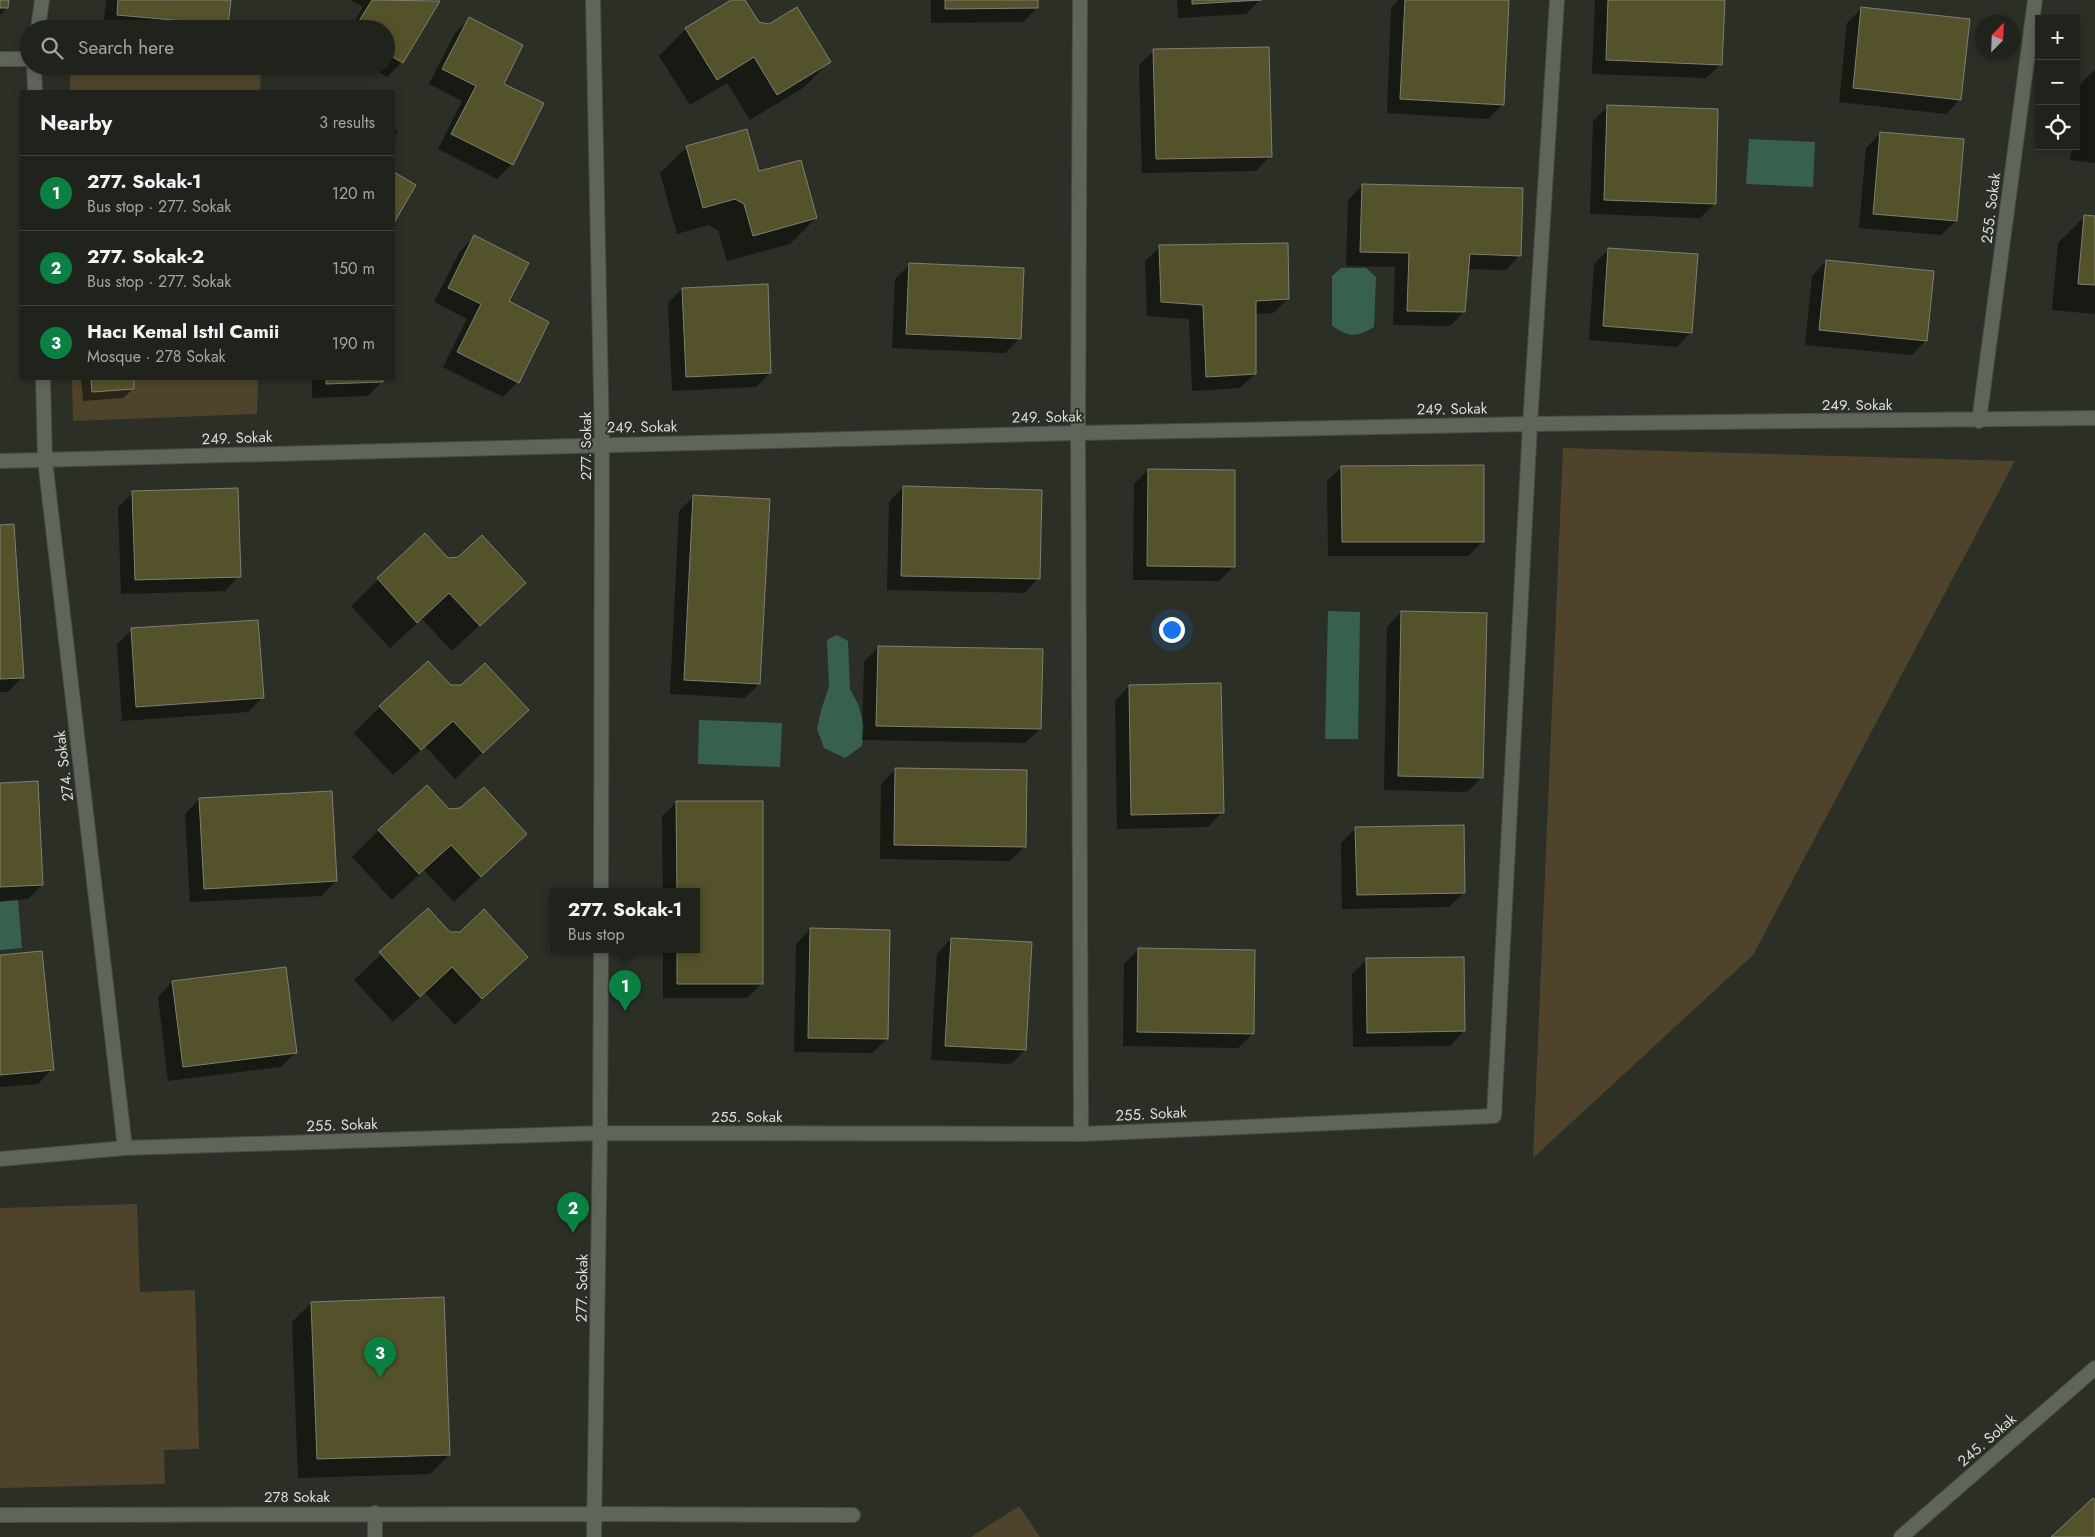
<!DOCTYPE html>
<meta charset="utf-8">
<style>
body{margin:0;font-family:Jost,sans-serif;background:#282b25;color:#f1f3f6}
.controls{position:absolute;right:15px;top:15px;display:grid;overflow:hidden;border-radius:0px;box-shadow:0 2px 8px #0003}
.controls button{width:45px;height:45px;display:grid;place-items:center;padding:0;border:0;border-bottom:1px solid #3d403b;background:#20231c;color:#f1f3f6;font:25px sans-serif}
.compass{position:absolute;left:1975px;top:15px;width:45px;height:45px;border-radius:50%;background:#20231c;box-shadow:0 2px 8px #0003;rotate:23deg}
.you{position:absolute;left:1171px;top:629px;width:18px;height:18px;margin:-12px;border:4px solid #fff;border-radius:50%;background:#1a73e8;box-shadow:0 0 0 8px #1a73e833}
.badge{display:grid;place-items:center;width:32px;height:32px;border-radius:50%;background:#0b8043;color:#fff;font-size:16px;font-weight:700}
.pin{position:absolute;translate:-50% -41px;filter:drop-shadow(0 1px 2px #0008)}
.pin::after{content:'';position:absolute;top:26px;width:18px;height:15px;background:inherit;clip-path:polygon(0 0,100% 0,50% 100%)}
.popup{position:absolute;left:550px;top:888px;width:150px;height:65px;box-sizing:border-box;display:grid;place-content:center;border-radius:0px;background:#20231c;filter:drop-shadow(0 1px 4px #0005);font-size:16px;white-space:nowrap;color:#a2a4a3}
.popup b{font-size:19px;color:#f1f3f6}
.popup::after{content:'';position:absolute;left:50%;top:100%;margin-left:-10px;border:10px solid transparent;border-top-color:#20231c}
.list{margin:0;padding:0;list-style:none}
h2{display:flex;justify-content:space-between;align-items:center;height:65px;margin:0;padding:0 20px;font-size:21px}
h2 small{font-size:16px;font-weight:400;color:#a2a4a3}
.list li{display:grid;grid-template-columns:32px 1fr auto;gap:15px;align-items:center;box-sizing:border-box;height:75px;padding:0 20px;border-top:1px solid #3d403b}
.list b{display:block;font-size:19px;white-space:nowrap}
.list p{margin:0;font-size:16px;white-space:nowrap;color:#a2a4a3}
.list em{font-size:16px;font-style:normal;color:#a2a4a3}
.icon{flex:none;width:28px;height:28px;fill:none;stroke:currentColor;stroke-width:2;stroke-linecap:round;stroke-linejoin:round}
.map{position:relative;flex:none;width:2095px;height:1537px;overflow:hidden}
.search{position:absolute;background:#20231c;box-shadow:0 2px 8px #0003;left:20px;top:20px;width:375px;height:55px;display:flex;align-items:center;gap:12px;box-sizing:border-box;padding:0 18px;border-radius:28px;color:#a2a4a3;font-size:19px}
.panel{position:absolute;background:#20231c;box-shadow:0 2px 8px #0003;left:20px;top:90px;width:375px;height:290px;border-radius:0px}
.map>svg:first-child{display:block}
</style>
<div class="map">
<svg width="2095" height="1537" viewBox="0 0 2095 1537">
<rect width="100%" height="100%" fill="#2b2f25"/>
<path fill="#4f442b" d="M70 66 261 72 260 91H70Z
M72 379H258L257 414 73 421Z
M1563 448 2015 461 1753 955 1533 1158Z
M137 1204 140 1292 195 1290 199 1449 164 1450 165 1484 0 1488V1208Z
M1019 1506 1040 1537H971Z"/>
<path fill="#37614e" d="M1749 139 1815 142 1813 187 1746 184Z
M1341 268H1366L1376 277 1374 327C1356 338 1349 337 1332 326V276Z
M1328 611 1360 612 1358 739H1325Z
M837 635 848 641 850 689 859 706 864 727 862 746 845 758 824 748 817 729 821 710 829 687 827 640Z
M699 720 782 723 780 767 698 764Z
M18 900 22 948 0 950V902Z"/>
<path fill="#0007" d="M0 0H7V8L0 15Z
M106 0H229L227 25 223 29H103Z
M350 0H435L438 2 402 62 387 77 369 66H386V29H350L363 7Z
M734 0H744L758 23 829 62 803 88 750 120 727 83 690 105 659 56 686 29Z
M931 0H1037V8L1023 22 931 23Z
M1177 0H1260L1246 14 1178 18Z
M1399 0H1508L1503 104 1488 119 1387 113 1391 8Z
M1595 0H1723L1721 64 1706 78 1592 74Z
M1862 8 1960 99 1946 114 1839 102 1847 23Z
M469 19 502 84 512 164 497 179 438 149 462 101 429 84 455 33Z
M1154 51 1270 156 1256 171 1142 173 1139 65Z
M2095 70V163L2070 160 2072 146H2076V116L2081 83Z
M1608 106 1715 203 1700 218 1590 214 1593 121Z
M394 129 398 131 394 138Z
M1881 133 1956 221 1941 235 1859 228 1866 148Z
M687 147 758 172 816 218 790 244 727 261 718 230 708 225 677 234 660 173Z
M1362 185 1520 255 1506 270 1467 269 1464 312 1450 326 1393 325 1395 267 1346 266 1348 200Z
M2085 216 2095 217V314L2052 310 2058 243Z
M474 237 507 302 548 323 517 382 503 397 443 367 467 319 434 302 460 251Z
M1160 247 1288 299 1273 313 1255 314V374L1240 388 1192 391 1189 319 1147 316 1145 261Z
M1609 249 1691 332 1677 347 1589 340 1594 264Z
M1826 261 1926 340 1912 355 1805 345 1812 276Z
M909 265 1020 338 1005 353 892 348 895 279Z
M682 289 770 373 756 387 672 391 668 303Z
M81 379H132L133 389 123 398 83 401Z
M312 379H382V381L368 396 312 398Z
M1342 467 1483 541 1468 556H1328L1327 481Z
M1148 470 1234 566 1219 581 1133 580 1134 484Z
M903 487 1038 579 1024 593 887 590 889 502Z
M133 493 239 576 225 591 121 594 118 507Z
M694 496 759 684 745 698 670 694 679 511Z
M0 526 22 677 8 692H0Z
M425 535 447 560 524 583 452 651 422 619 390 648 351 606Z
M1401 612 1482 777 1467 792 1384 790 1387 627Z
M132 630 262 698 248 712 122 721 117 644Z
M878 647 1040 729 1025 743 862 740 864 662Z
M1129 686 1222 812 1208 827 1117 829 1115 701Z
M450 687 527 710 455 779 425 746 393 775 354 733 380 707Z
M896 769 1025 846 1010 861 880 859 881 784Z
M0 784 42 885 28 899 0 901Z
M199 799 336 881 321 896 190 902 185 814Z
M677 802 762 983 747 998H663V950H696V892H663L662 816Z
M449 810 526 834 454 902 424 870 392 900 352 857 379 830Z
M1356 828 1464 893 1449 907 1342 909 1341 843Z
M428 910 449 933 527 957 455 1025 425 993 393 1022 354 980Z
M810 929 887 1039 872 1053 794 1052 796 944Z
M951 939 1025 1050 1011 1064 931 1060 937 954Z
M1138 950 1252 1034 1238 1048 1123 1046 1124 964Z
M0 956 52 1069 38 1084 0 1087Z
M1366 960 1464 1031 1450 1046 1353 1047 1352 974Z
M172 982 296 1052 281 1067 168 1081 158 997Z
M311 1303 449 1455 430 1474 298 1478 292 1322Z"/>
<path fill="#53522b" stroke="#7f7f74" d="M0 0H9L8 8H0Z
M118 0H231L228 25 117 15Z
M372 0 440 1 403 63 386 53V29H354Z
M731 0H745L759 22 769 24 797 7 831 62 777 95 754 57 717 80 685 28Z
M945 0H1038V8L945 9Z
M1192 0H1262L1192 4Z
M1405 0H1509L1504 105 1400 99Z
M1608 0H1725L1722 65 1606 60Z
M1861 7 1970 19 1961 100 1853 88Z
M469 17 523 45 504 84 544 103 513 165 451 134 476 86 442 69Z
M1269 47 1272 157 1156 159 1153 49Z
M1607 105 1718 109 1716 204 1604 200Z
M747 129 759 171 801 160 817 218 753 236 744 204 735 199 703 208 686 146Z
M1880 132 1964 139 1957 221 1873 214Z
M394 172 416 185 394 223Z
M1362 184 1523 188 1521 256 1470 254 1465 312 1407 311 1409 253 1360 252Z
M2084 215 2095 216V285L2078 284Z
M474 235 529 263 509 301 549 322 519 383 457 352 481 304 448 288Z
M1288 243 1289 299 1256 301V374L1206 377 1203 305 1161 302 1159 245Z
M1608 248 1698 254 1692 333 1603 326Z
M1826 260 1934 271 1927 341 1819 330Z
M909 263 1024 268 1021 339 906 334Z
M768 284 771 373 686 377 682 288Z
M91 379H134V389L92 392Z
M326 379H383V382L326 384Z
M1484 465V542H1342L1341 466Z
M1148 469 1235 470V567L1147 566Z
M903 486 1042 490 1040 579 901 576Z
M238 488 241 577 135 580 132 491Z
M693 495 770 499 760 684 684 680Z
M14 524 24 678 0 679V525Z
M425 533 448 558 458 557 482 535 526 583 480 626 449 593 417 623 377 578Z
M1401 611 1487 613 1483 778 1398 776Z
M258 620 264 698 136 707 131 628Z
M878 646 1043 649 1041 729 876 726Z
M428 661 451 685H461L485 663 529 710 483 753 453 721 421 750 379 706Z
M1221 683 1224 813 1131 815 1129 685Z
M895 768 1027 770 1026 847 894 845Z
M38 781 43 885 0 887V783Z
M427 785 449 809 460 808 484 787 527 834 481 877 451 845 419 874 378 830Z
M332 791 337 881 204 889 199 798Z
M676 801H763V984H677V950H696V892H677Z
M1464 825 1465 893 1357 895 1355 827Z
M428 908 450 932H460L484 909 528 957 482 999 452 967 420 997 379 952Z
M810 928 890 930 888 1039 808 1038Z
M951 938 1032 942 1026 1050 945 1046Z
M1138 948 1255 950 1254 1034 1137 1032Z
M42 951 54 1070 0 1075V955Z
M1464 957 1465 1031 1367 1033 1366 958Z
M286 967 297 1053 183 1067 172 981Z
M444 1297 450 1455 317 1459 311 1302Z
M2093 1498 2095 1500V1537H2051Z"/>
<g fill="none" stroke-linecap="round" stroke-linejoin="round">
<defs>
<path id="service" d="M594 1514 853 1515"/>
<path id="minor" d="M593 0 602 445 601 892
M1080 0 1078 433 1081 1134
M38 29 42 0
M0 59H29
M34 66 35 91
M43 379 45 460 125 1148
M1979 421 2035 0
M0 461 1078 433 1530 424 2095 418
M0 1159 125 1148 600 1133 1081 1134 1494 1116 1530 424 1557 0
M0 1515 594 1514
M375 1537V1513
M594 1537 600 1133 601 950
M1901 1537 2095 1368"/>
</defs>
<use href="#service" stroke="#474b43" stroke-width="16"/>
<use href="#minor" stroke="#474b43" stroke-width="16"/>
<use href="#service" stroke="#60655a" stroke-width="14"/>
<use href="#minor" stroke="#60655a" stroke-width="14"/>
</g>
<g text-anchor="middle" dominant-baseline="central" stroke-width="4" stroke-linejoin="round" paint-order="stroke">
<g font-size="15" fill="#dcded8" stroke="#2b2f25">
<text transform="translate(1991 208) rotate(-83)">255. Sokak</text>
<text x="1857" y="405">249. Sokak</text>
<text transform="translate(1452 409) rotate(-1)">249. Sokak</text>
<text transform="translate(1047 417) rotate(-1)">249. Sokak</text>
<text transform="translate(642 427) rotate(-1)">249. Sokak</text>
<text transform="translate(237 438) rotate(-2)">249. Sokak</text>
<text transform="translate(586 446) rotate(-90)">277. Sokak</text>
<text transform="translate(64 766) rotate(-97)">274. Sokak</text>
<text transform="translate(1151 1114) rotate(-3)">255. Sokak</text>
<text x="747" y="1117">255. Sokak</text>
<text transform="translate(342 1125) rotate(-2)">255. Sokak</text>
<text transform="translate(582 1288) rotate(-89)">277. Sokak</text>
<text transform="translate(1987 1440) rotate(-41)">245. Sokak</text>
<text x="297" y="1497">278 Sokak</text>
</g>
</g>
</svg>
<div class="controls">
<button>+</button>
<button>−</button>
<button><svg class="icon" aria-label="locate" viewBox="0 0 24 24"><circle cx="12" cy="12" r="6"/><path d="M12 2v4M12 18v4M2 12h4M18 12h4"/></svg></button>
</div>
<svg class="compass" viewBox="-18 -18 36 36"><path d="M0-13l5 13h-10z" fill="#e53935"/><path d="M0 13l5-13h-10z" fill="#a2a4a3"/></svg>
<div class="you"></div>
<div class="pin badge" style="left:625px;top:1011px">1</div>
<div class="popup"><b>277. Sokak-1</b>Bus stop</div>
<div class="pin badge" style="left:573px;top:1233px">2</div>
<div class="pin badge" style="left:380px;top:1378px">3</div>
<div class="search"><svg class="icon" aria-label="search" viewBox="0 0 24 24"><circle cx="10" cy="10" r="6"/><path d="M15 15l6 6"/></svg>Search here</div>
<section class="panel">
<h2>Nearby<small>3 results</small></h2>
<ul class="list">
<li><span class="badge">1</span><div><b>277. Sokak-1</b><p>Bus stop · 277. Sokak</p></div><em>120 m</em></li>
<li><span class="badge">2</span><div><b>277. Sokak-2</b><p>Bus stop · 277. Sokak</p></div><em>150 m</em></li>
<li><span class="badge">3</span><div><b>Hacı Kemal Istıl Camii</b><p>Mosque · 278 Sokak</p></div><em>190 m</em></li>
</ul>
</section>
</div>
